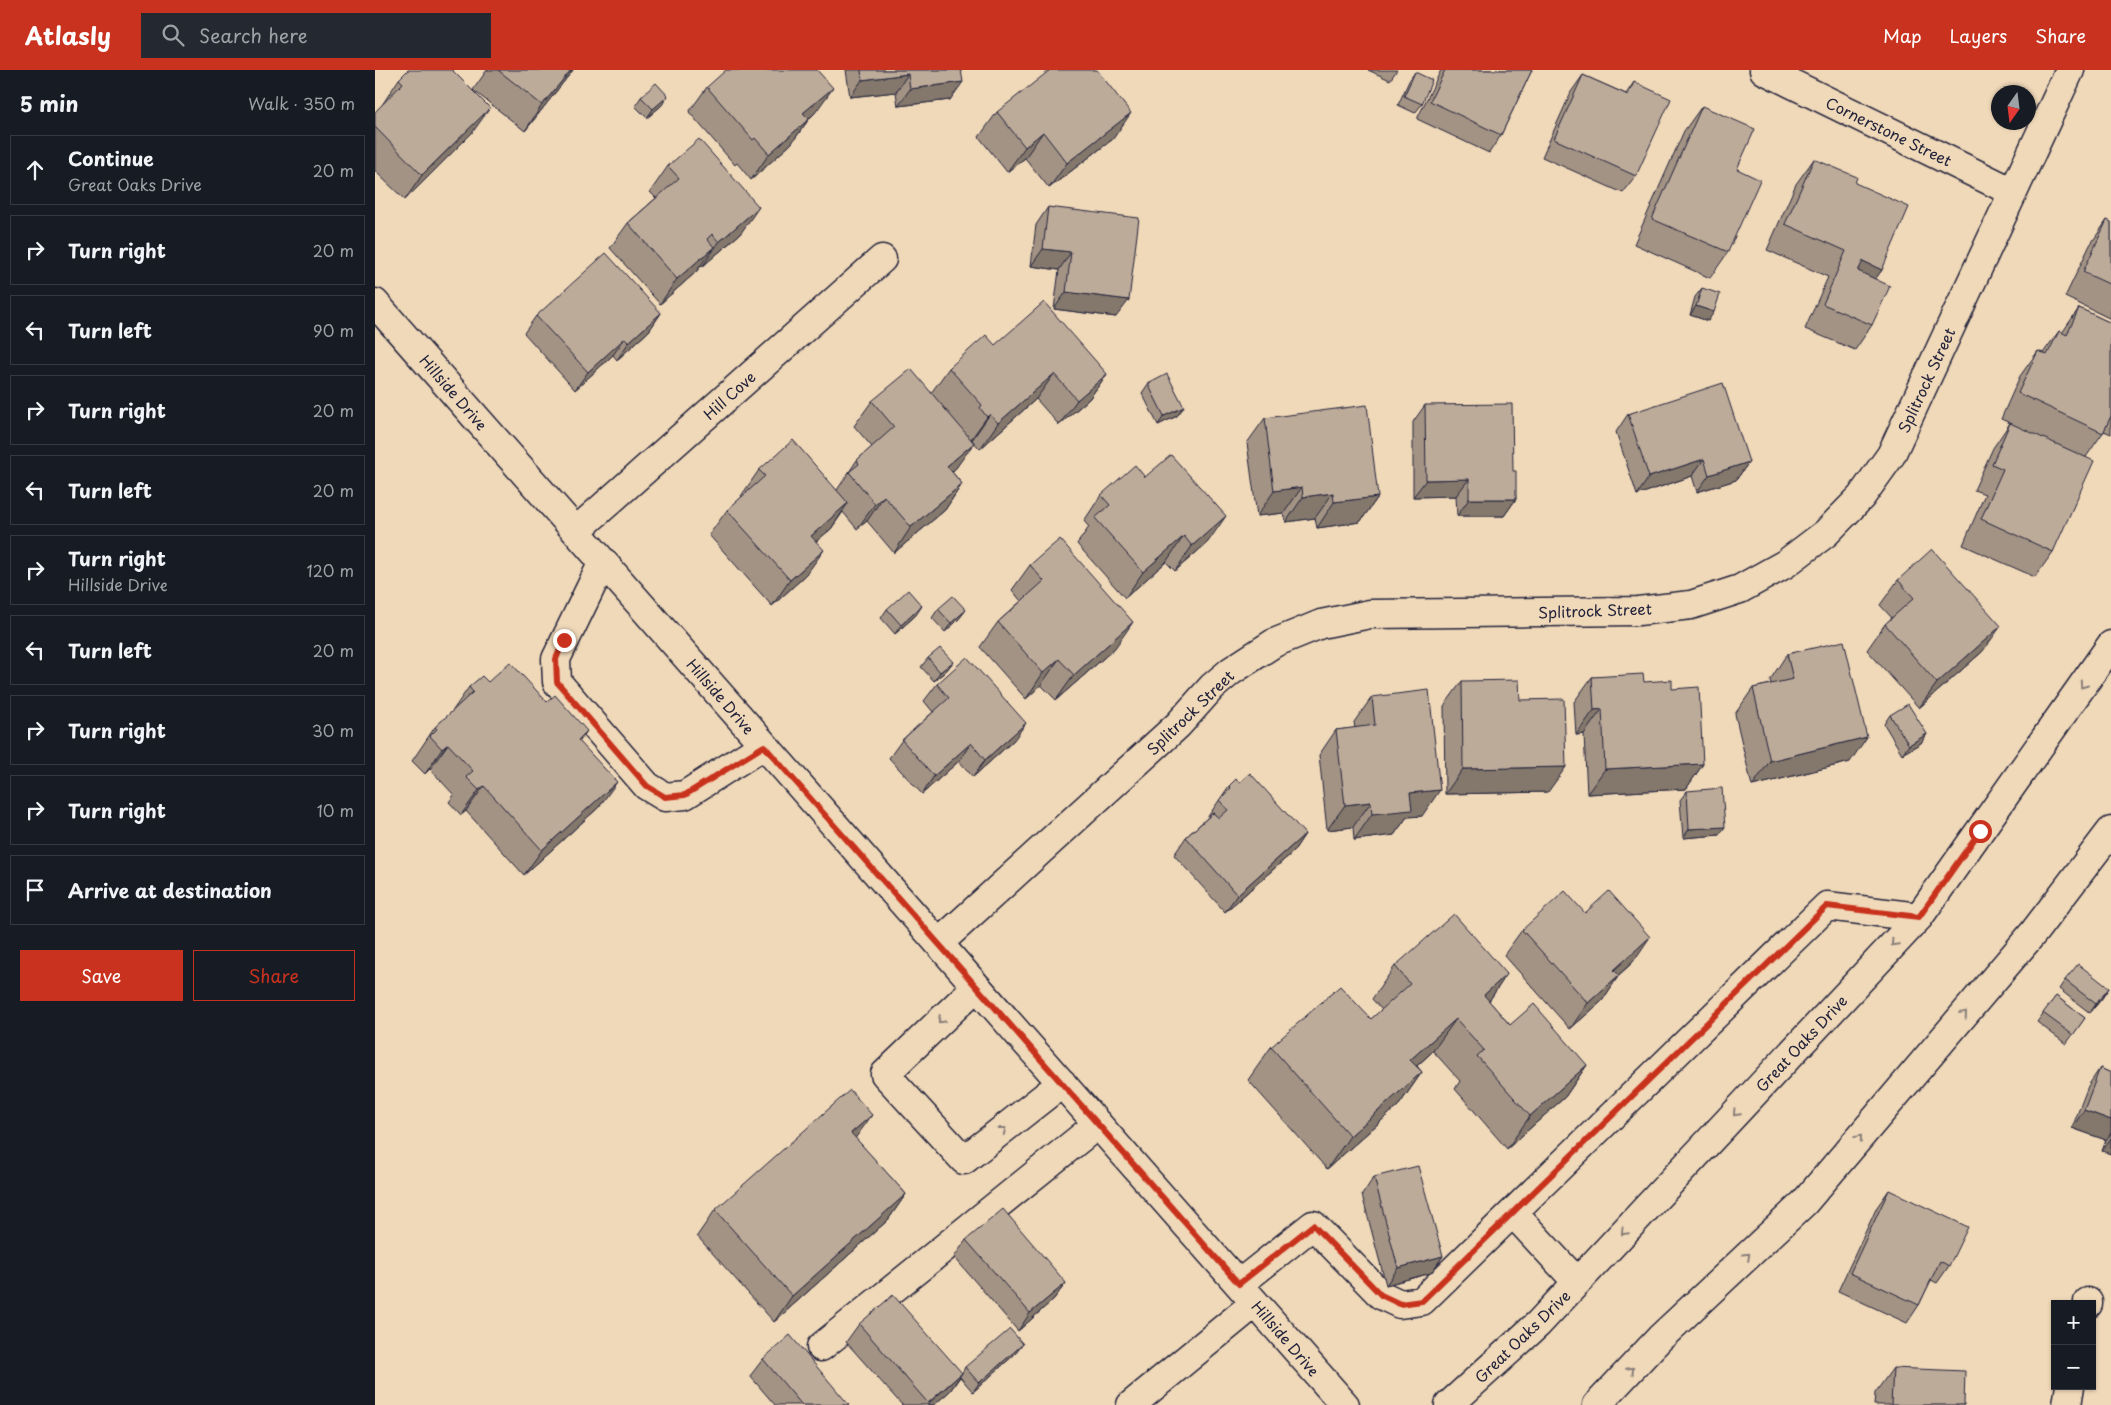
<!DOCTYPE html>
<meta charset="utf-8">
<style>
body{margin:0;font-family:"Playpen Sans",sans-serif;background:#242831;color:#f1f3f6}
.controls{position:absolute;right:15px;bottom:15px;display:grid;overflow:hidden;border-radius:0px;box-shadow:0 1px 4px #0004}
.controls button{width:45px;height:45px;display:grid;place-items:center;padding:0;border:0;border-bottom:1px solid #363941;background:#171b24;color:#f1f3f6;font:25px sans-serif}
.compass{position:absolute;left:1616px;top:15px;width:45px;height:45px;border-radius:50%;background:#171b24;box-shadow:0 1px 4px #0004;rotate:194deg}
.stop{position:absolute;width:15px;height:15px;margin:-11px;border:4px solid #c8321e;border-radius:50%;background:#fff}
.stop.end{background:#c8321e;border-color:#fff;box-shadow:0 1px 5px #0008}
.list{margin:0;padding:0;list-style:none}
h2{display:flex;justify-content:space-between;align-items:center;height:65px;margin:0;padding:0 20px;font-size:21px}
h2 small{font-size:16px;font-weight:400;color:#9ea1a6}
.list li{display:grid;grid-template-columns:32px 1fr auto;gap:15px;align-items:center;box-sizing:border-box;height:70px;margin:0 10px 10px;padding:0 10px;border:1px solid #363941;border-radius:0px}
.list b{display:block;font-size:19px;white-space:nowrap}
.list p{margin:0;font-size:16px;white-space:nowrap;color:#9ea1a6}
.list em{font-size:16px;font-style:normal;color:#9ea1a6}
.actions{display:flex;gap:10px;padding:15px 20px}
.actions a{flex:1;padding:11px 0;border:1px solid #c8321e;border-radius:0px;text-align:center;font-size:18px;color:#c8321e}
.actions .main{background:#c8321e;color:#fff}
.icon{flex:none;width:28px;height:28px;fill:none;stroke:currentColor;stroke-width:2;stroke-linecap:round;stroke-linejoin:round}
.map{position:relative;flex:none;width:1736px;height:1335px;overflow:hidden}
header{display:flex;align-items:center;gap:30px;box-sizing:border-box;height:70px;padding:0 25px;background:#c8321e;color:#fff}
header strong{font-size:24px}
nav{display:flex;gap:28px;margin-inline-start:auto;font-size:18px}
.search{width:350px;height:45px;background:#242831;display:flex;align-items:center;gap:12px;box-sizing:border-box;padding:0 18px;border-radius:0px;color:#9ea1a6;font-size:19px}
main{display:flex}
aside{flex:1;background:#171b24}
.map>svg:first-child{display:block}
</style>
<header>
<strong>Atlasly</strong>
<div class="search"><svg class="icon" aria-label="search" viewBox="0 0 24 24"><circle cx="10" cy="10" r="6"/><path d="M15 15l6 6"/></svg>Search here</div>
<nav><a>Map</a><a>Layers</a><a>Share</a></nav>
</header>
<main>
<aside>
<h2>5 min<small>Walk · 350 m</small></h2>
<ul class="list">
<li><svg class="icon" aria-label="ahead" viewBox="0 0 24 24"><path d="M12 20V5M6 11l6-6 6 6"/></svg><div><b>Continue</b><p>Great Oaks Drive</p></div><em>20 m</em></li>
<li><svg class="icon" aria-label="right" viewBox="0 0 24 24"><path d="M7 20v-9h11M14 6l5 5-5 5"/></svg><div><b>Turn right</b></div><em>20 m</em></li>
<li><svg class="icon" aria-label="left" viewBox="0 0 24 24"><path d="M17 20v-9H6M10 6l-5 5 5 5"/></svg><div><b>Turn left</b></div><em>90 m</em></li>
<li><svg class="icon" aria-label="right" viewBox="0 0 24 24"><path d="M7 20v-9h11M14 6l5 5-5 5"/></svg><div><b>Turn right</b></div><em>20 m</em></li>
<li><svg class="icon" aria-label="left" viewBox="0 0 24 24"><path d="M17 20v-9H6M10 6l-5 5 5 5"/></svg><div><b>Turn left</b></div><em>20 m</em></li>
<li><svg class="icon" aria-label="right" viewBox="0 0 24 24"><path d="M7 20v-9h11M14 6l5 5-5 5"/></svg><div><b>Turn right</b><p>Hillside Drive</p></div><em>120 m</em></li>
<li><svg class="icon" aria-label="left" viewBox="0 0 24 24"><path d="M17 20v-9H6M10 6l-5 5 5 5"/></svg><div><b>Turn left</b></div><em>20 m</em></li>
<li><svg class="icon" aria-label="right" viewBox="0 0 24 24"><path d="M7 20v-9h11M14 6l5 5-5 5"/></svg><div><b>Turn right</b></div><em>30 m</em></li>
<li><svg class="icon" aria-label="right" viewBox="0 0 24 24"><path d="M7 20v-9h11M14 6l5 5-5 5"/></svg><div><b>Turn right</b></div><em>10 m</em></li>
<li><svg class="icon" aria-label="arrive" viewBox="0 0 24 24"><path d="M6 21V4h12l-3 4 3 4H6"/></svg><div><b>Arrive at destination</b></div></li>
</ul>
<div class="actions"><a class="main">Save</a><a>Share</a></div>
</aside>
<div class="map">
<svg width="1736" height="1335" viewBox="0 0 1736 1335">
<rect width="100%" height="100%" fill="#f0d9b9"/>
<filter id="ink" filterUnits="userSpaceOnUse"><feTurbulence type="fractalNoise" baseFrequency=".02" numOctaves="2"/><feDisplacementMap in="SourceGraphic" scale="10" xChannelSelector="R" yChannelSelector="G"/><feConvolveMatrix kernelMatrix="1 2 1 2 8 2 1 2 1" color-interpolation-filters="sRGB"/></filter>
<g filter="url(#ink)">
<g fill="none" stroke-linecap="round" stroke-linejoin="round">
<defs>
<path id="minor" d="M1389 0 1638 122
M0 233 970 1335
M201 461 507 189
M228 492 181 589 182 612 272 716 290 727 310 725 389 675
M564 873 803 655 837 617 856 601 899 573 946 554 995 544 1263 541 1316 535 1365 519 1410 494 1451 463 1486 427 1516 385 1695 0
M601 917 510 1004 589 1090 687 1013
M1138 1143 1202 1212
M864 1214 938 1155 1006 1225 1025 1234 1047 1231 1452 836 1544 847
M1713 1234V1232
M446 1277 723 1054
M756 1335 880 1233
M1074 1335 1163 1254 1544 847 1736 575
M1222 1335 1285 1268 1429 1133 1659 862 1736 761
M1692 1335 1695 1316"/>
</defs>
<use href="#minor" stroke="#22223b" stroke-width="31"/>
<use href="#minor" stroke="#f0d9b9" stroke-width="28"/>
</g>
<path fill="#a39384" stroke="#22223b" d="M112 0H198L150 61 98 20Z
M471 0H586L575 30 523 36 521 22 475 27Z
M993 0H1022L1015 10Z
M1066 0H1157L1126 65 1114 83 1042 49Z
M1040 2 1047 34 1040 43 1023 35 1034 11Z
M1208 5 1251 24 1259 12 1261 106 1248 123 1167 87 1196 22Z
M24 9 97 63 30 130 0 101V42L7 35Z
M332 17 440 43 434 49 416 74 376 110 362 93 360 95 314 42Z
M266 27 287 35 272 48 260 36Z
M1327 36 1362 99 1353 182 1335 208 1259 174 1309 61Z
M622 42 738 69 674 118 650 88 632 102 604 67Z
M1439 89 1480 113 1507 200 1500 209 1497 255 1480 280 1430 259 1453 207 1392 180 1421 114Z
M293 96 366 163 327 197 326 196 321 202 285 234 235 178 253 153 281 128 275 122Z
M673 137 741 247 679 239 684 200 656 196 661 155Z
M1732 150 1736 152V249L1690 227 1715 175Z
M1327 218 1333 251 1315 245 1320 227Z
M1704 238 1736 253V364L1729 361 1711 387 1678 482 1660 507 1588 475 1610 424 1599 420 1618 378 1635 353 1626 349 1645 306 1663 281 1668 283 1684 261 1687 263Z
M286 243 274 261 242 290 238 285 200 320 149 263 161 246Z
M620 275 732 304 714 329 684 355 661 329 605 379 597 370 581 398 577 402 587 414 570 440 519 483 492 451 482 459 468 442 456 459 441 471 431 505 397 536 334 465 352 440 367 427 366 426 384 400 462 420 482 390 497 377 479 356 497 331 556 323 574 298Z
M773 314 809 337 802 346 783 355 767 323Z
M1050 335 1138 401 1141 429 1129 446H1082L1081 426 1038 427V352Z
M1253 344 1374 392 1361 410 1322 422 1317 406 1262 425 1241 362Z
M890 348 1003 427 985 452 942 458 940 448 911 452 909 443 882 446 872 373Z
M770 407 833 472 800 501 791 492 750 528 702 474 714 457 709 451 726 425Z
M655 495 740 578 681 630 666 615 651 629 605 577 623 552 646 531 637 520Z
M1523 510 1608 581 1544 638 1492 580 1510 554 1517 548 1505 535Z
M512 539 541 545 520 564 506 548Z
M563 539 584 549 570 562 557 548Z
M1412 584 1475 692 1377 716 1360 644 1378 618 1396 614 1395 610Z
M553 588 578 592 571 601 559 611 546 597Z
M1217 607 1269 612 1328 694 1311 719 1212 724 1209 664 1201 665 1199 632Z
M1087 611 1145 630 1173 722 1070 724 1069 636Z
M113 612 205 672 224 737 149 805 91 741 86 745 74 732 79 725 55 699 50 704 37 691 60 657 76 643 94 617Z
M562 614 639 670 598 707 584 691 547 724 514 688 527 670 558 642 549 631Z
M997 627 1047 746 1032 747 1019 765 979 770 978 757 952 760 944 685 961 660 980 658 979 652Z
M1515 645 1552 664 1546 673 1527 684 1509 654Z
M864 713 930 764 918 782 850 842 799 785 811 767 832 748 854 716Z
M1312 721 1344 765 1308 768 1305 730Z
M1210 843 1258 892 1244 905 1227 931 1195 959 1129 885 1147 860Z
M1020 896 1132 904 1114 931 1135 955 1212 995 1190 1027 1132 1079 1080 1019 1085 1011 1058 981 1042 996 1047 1002 1024 1035 952 1099 873 1010 896 977 996 949 1007 940 997 929Z
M1690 910 1728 927 1715 943 1684 919Z
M1681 926 1710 948 1691 974 1662 952Z
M1725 998 1736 1003V1084L1727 1081 1731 1070 1697 1058 1713 1016Z
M480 1068 531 1124 513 1150 399 1252 322 1166 340 1140Z
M999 1107 1068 1186 1056 1203 1011 1215 987 1125Z
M1514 1120 1574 1196 1562 1213 1556 1210 1544 1235 1532 1253 1463 1221 1502 1137Z
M591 1170 691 1213 678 1230 643 1261 579 1187Z
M484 1254 587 1303 590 1297 641 1283 598 1322 585 1307 575 1321 559 1335H527L471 1272Z
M388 1289 474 1335H400L375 1306Z
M1518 1298 1589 1335H1499L1500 1323Z"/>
<path fill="#84786c" stroke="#22223b" d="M196 0H198L150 61 167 35Z
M533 4 521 22 475 27 487 10Z
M588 12 575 30 523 36 535 19Z
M458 18 440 43 411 69 428 43Z
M293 26 287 35 272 48 278 39Z
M115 38 97 63 30 130 47 105Z
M756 43 738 69 674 118 692 93Z
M434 49 416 74 376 110 394 84Z
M668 62 650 88 632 102 650 77Z
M384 137 366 163 327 197 344 172Z
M339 177 321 202 285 234 302 209Z
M668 179 696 182 684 200 656 196Z
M1488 191 1507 200 1489 225 1470 217Z
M691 222 754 230 741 247 679 239Z
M1321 236 1339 242 1333 251 1315 245Z
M286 243 274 261 242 290 254 272Z
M250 268 238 285 200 320 213 302Z
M679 304 661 329 605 379 623 353Z
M732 304 714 329 684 355 702 330Z
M809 337 802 346 783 355 789 346Z
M615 344 597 370 594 372 612 347Z
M599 373 581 398 554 422 572 396Z
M1329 389 1317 406 1262 425 1274 407Z
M1374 392 1361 410 1322 422 1334 405Z
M1094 409 1081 426 1038 427 1051 410Z
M587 414 570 440 519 483 536 457Z
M927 417 909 443 882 446 899 421Z
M958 423 940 448 911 452 928 427Z
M509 426 492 451 482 459 500 434Z
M1003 427 985 452 942 458 959 432Z
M1094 429H1141L1129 446H1082Z
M473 433 456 459 418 491 436 466Z
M851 446 833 472 800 501 817 476Z
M809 466 791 492 750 528 768 502Z
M449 480 431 505 397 536 415 510Z
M547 536 541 545 520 564 526 555Z
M591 540 584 549 570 562 576 553Z
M758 552 740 578 681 630 699 605Z
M1626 556 1608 581 1544 638 1562 613Z
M684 589 666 615 651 629 668 603Z
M578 592 571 601 559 611 565 602Z
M1227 639 1209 664 1201 665 1219 640Z
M651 653 639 670 598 707 610 690Z
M212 661 194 687 203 670Z
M1552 664 1546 673 1527 684 1534 675Z
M1492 667 1475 692 1377 716 1395 691Z
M596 673 584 691 547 724 559 706Z
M73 674 55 699 50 704 67 679Z
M1328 694 1311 719 1212 724 1230 699Z
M1191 697 1173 722 1070 724 1088 699Z
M242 712 224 737 149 805 167 780Z
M109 716 91 741 86 745 104 720Z
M1065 720 1047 746 1032 747 1019 765 979 770 997 744 1035 723Z
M996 732 978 757 952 760 970 735Z
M1350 757 1344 765 1308 768 1314 759Z
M930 764 918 782 850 842 862 825Z
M1275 867 1258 892 1221 925 1239 900Z
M1132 904 1110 937 1109 925Z
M1244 905 1227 931 1195 959 1213 933Z
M1734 918 1728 927 1715 943 1721 934Z
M1081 949 1058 981 1013 1022 1035 990Z
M1212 995 1190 1027 1132 1079 1155 1046Z
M1047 1002 1024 1035 952 1099 975 1066Z
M1709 1040 1736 1050V1063L1731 1070 1697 1058Z
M497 1045 479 1070 476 1063Z
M1736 1068V1084L1727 1081Z
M531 1124 513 1150 399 1252 417 1226Z
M1068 1186 1056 1203 1011 1215 1023 1198Z
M691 1213 678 1230 643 1261 655 1243Z
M648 1274 641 1283 598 1322 604 1313Z
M587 1303 575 1321 559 1335H552Z"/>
<path fill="#bdab9a" stroke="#22223b" d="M33 0H77L115 38 47 105 0 57V42L28 13 24 9Z
M123 0H196L167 35Z
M351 0H442L458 18 428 43 434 49 394 84 380 68 378 70 332 17Z
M486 0H586L588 12 535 19 533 4 487 10Z
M675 0H722L756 43 692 93 668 62 650 77 622 42Z
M1070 0H1157L1126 65 1055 31Z
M1040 2 1057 10 1047 34 1029 26Z
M1208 5 1253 25 1259 12 1296 29 1261 106 1179 69Z
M281 13 293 26 278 39 266 27Z
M1327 36 1380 59 1362 99 1385 110 1353 182 1277 149Z
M324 69 384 137 344 172 337 164 332 169 339 177 302 209 253 153 304 108 293 96Z
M1439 89 1482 107 1480 113 1534 137 1507 200 1488 191 1483 201 1515 216 1497 255 1448 234 1471 181 1410 154Z
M673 137 764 148 754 230 691 222 696 182 668 179Z
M1732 150 1736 152V215L1708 202Z
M231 183 286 243 254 272 250 268 213 302 161 246Z
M1327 218 1345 224 1339 242 1321 236Z
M669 232 732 304 702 330 679 304 623 353 615 344 612 347 605 338 607 335 574 298 611 265 620 275Z
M1704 238 1736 253V346L1728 363 1643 323 1663 281 1672 285 1684 261 1692 265Z
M536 299 599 373 572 396 587 414 536 457 509 426 500 434 474 402 484 394 482 390 519 357 497 331Z
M792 304 809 337 789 346 773 314Z
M1348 313 1374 392 1334 405 1329 389 1274 407 1253 344Z
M1137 334 1138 401H1141V429H1094V409L1051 410 1050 335Z
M992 335 1003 427 959 432 958 423 928 427 927 417 899 421 890 348Z
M1635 353 1719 391 1678 482 1606 449 1628 399 1617 394Z
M418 370 473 433 436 466 449 480 415 510 352 440 390 406 384 400Z
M796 385 851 446 817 476 809 466 768 502 720 448 735 435 726 425 760 395 770 407Z
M685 469 758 552 699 605 684 589 668 603 623 552 669 511 655 495Z
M1557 479 1626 556 1562 613 1510 554 1539 528 1523 510Z
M533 520 547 536 526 555 512 539Z
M578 526 591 540 576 553 563 539Z
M1469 571 1492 667 1395 691 1378 618 1418 609 1412 584Z
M565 578 578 592 565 602 553 588Z
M592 587 651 653 610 690 596 673 559 706 527 670 574 628 562 614Z
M135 592 172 632 180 625 212 661 203 670 242 712 167 780 109 716 104 720 91 707 98 701 73 674 67 679 55 666 62 659 60 657 98 622 94 617 107 606 113 612Z
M1268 604 1269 612 1297 610V619L1324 617 1328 694 1230 699 1227 639 1219 640 1217 607Z
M1144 610 1145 630 1189 629 1191 697 1088 699 1087 611Z
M1054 620 1065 720 1035 723 1037 740 997 744 996 732 970 735 961 660 1000 655 997 627Z
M1533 634 1552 664 1534 675 1515 645Z
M875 703 930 764 862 825 811 767 838 743 844 748 853 740 844 730 856 718 854 716 861 709 864 713Z
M1347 718 1350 757 1314 759 1312 721Z
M1190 821 1210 843 1234 821 1275 867 1239 900 1244 905 1213 933 1147 860Z
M1079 844 1132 904 1109 925 1135 955 1159 934 1212 995 1155 1046 1102 986 1109 980 1081 949 1035 990 1047 1002 975 1066 896 977 965 916 996 949 1035 914 1020 896Z
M1703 894 1734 918 1721 934 1690 910Z
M1681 926 1710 948 1698 965 1668 943Z
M1725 998 1736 1003V1050L1709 1040Z
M475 1020 497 1045 476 1063 531 1124 417 1226 340 1140Z
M1043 1096 1068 1186 1023 1198 999 1107Z
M1514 1120 1593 1157 1574 1196 1565 1191 1544 1235 1475 1203Z
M628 1139 691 1213 655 1243 591 1170Z
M518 1225 587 1303 553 1333 484 1254Z
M635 1259 648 1274 604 1313 590 1297Z
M415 1265 474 1335H427L388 1289Z
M1518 1298 1590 1301 1589 1335H1516Z"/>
<defs><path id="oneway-chevron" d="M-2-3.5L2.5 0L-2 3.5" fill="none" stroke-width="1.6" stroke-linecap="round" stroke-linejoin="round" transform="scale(1.25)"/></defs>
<g stroke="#897e7a">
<use href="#oneway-chevron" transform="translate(1708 615) rotate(125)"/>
<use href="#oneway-chevron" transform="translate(1519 873) rotate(133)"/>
<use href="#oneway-chevron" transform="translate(1589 944) rotate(-50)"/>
<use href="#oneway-chevron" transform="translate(566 950) rotate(136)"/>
<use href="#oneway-chevron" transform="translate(1361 1043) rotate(133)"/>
<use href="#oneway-chevron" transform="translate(628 1060) rotate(-38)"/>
<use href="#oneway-chevron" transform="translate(1484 1068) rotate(-50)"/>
<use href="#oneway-chevron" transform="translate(1249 1162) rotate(133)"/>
<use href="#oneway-chevron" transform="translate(1372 1186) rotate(-43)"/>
<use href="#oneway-chevron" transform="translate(1256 1300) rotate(-47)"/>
</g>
</g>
<g fill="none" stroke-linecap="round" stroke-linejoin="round" filter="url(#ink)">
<path stroke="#c8321e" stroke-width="6" d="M189 570 181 589 182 612 272 716 290 727 310 725 389 676 864 1214 938 1155 1006 1225 1025 1234 1047 1231 1452 836 1544 847 1605 761"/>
</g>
<g text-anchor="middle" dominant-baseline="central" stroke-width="4" stroke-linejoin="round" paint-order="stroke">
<g font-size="15" fill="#22223b" stroke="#f0d9b9">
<text transform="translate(1514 61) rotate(26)">Cornerstone Street</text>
<text transform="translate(1551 310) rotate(-65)">Splitrock Street</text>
<text transform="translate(79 322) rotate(49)">Hillside Drive</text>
<text transform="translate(354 325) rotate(-42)">Hill Cove</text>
<text transform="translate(1220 540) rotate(-2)">Splitrock Street</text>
<text transform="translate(346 626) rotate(49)">Hillside Drive</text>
<text transform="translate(815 642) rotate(-44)">Splitrock Street</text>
<text transform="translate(1426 973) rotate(-47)">Great Oaks Drive</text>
<text transform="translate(1147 1266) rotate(-44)">Great Oaks Drive</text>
<text transform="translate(911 1268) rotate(49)">Hillside Drive</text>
</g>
</g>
</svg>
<div class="controls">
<button>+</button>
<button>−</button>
</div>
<svg class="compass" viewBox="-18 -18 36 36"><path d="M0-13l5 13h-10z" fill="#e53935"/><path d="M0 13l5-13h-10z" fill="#9ea1a6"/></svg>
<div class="stop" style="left:1605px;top:761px"></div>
<div class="stop end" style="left:189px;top:570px"></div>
</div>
</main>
